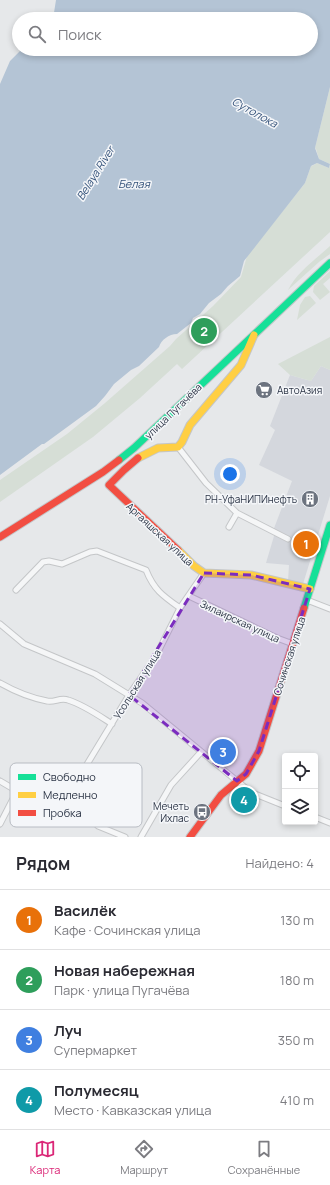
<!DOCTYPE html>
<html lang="ru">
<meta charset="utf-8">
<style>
body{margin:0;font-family:Manrope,sans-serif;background:#f7f7f7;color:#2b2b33}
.controls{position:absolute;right:12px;bottom:12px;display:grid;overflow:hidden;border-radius:4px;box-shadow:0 2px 6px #0003}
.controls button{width:36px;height:36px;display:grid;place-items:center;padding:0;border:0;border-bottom:1px solid #e1e1e2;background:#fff;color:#2b2b33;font:20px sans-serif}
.you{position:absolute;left:230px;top:474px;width:14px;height:14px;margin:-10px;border:3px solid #fff;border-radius:50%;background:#1a73e8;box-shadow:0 0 0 6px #1a73e833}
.badge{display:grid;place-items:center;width:26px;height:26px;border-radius:50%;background:#db2777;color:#fff;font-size:13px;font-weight:700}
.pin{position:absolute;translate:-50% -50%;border:2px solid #fff;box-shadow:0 1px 4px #0006}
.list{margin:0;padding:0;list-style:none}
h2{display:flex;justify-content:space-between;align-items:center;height:52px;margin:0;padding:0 16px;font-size:17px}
h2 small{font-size:13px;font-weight:400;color:#7c7c81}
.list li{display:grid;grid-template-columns:26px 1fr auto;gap:12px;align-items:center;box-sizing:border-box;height:60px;padding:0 16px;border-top:1px solid #e1e1e2}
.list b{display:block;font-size:15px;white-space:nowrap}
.list p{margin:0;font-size:13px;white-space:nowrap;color:#7c7c81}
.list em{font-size:13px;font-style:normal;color:#7c7c81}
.icon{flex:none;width:22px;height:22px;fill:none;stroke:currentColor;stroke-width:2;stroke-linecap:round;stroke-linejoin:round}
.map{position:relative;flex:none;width:330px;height:837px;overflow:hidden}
.search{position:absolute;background:#fff;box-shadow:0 2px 6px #0003;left:12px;right:12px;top:12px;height:44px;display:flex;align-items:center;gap:10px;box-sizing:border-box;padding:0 14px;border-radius:22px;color:#7c7c81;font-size:15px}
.sheet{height:292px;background:#fff}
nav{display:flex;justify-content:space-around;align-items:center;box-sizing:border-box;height:56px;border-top:1px solid #e1e1e2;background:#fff;font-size:11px;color:#7c7c81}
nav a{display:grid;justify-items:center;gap:2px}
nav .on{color:#db2777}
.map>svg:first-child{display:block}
</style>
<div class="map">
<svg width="330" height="837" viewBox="0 0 330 837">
<rect width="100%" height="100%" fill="#e6e8ea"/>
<path fill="#d4d7dd" d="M321 366 330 370V496L303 584 288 581 289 565 266 563 274 536 273 531 292 481 259 465 275 430 270 426 290 375 311 381Z"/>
<path fill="#d6ded6" d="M330 87V164L319 159 316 149 315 148Z
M317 163 329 168 330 165V232L182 369 177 364 140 398 93 437 0 502V480L67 434 105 403 170 346 176 339 213 306 241 277 247 256 305 183 311 166H312Z
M330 246V254L319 262 288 290C297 272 315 260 330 246Z
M330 271V278L323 284 330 292 320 300 313 292 314 286Z
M310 296 316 303 297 320 300 305 305 297Z
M330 337V370L321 366 311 381 290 375 278 364Z"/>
<path fill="#b4c4d5" d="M56 0H330V87L315 148 319 159 330 164 329 168 317 163 311 166 305 183 244 261 240 276 228 286 221 294 209 303 200 314 193 318 191 323 177 334C169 334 161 340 159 347L139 366 131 370 114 384 105 396 96 406 44 444H42L0 475V84L10 61 22 49H311V19H53Z"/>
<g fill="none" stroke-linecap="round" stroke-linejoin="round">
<defs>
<path id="street" d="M178 447 206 483 237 513 288 539
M229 527 237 513
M16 590 43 562 49 561 62 564 90 552 97 551 146 570C154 590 163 596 180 608
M189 596 277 638 293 644
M307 600 330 609
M0 624 24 644 95 674 142 703 248 790 255 794 285 806
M0 683C14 691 31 698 47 701 54 703 60 697 68 700 84 705 98 715 112 724
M0 781 17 791
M69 794 129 695 156 656 180 608 204 573
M315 817 330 823
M0 824 17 791 29 778 34 777 44 778 69 794 81 810 98 826 125 837
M141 837 171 785 201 752"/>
<path id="fast" d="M119 460 134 448 330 263
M304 608 330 525"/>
<path id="slow" d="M138 458 158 448 178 447 182 442 190 425 241 365 254 335
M178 550 194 566 204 573 251 575 310 589"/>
<path id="jam" d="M138 458 124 470 109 485 178 550
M0 537 103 472 119 460
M190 837 221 795 246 774 259 751 304 608"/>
</defs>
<use href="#street" stroke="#c4c6c8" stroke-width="7"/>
<use href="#fast" stroke="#c4c6c8" stroke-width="9"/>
<use href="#slow" stroke="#c4c6c8" stroke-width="9"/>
<use href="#jam" stroke="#c4c6c8" stroke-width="9"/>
<use href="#street" stroke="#f5f6f7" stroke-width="5"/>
<use href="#fast" stroke="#16e098" stroke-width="7"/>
<use href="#slow" stroke="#ffcf43" stroke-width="7"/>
<use href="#jam" stroke="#f24e42" stroke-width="7"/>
</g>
<path fill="#7b2cbf" fill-opacity="0.2" stroke="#7b2cbf" stroke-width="3" stroke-dasharray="8 5" stroke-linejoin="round" d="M204 573 251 575 310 589 259 751 246 774 237 781 129 695Z"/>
<defs>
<symbol id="supermarket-disc" viewBox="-11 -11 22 22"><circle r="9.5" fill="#6c737f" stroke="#f4f6f9"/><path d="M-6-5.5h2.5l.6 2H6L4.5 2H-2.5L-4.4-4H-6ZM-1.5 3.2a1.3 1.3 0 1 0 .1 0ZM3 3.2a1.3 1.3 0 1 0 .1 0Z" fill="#fff"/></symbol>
<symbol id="building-disc" viewBox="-11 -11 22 22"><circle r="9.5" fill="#6c737f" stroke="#f4f6f9"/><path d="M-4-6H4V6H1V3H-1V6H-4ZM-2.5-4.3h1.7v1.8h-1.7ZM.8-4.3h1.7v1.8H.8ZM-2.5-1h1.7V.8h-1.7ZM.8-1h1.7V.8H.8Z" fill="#fff"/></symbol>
<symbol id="bus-disc" viewBox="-11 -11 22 22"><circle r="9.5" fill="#6c737f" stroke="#f4f6f9"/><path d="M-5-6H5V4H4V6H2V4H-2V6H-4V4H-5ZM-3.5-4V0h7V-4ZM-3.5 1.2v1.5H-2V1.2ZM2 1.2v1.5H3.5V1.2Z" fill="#fff"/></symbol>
</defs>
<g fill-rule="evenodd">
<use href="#supermarket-disc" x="254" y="380" width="20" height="20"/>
<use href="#building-disc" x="300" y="489" width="20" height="20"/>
<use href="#bus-disc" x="192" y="802" width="20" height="20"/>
</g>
<g text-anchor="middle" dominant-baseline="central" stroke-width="3" stroke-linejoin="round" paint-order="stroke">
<g font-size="10" fill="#2b3445" stroke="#f4f6f9" text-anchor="end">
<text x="277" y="390" text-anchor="start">АвтоАзия</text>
<text x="297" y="499">РН-УфаНИПИнефть</text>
<text x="189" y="806">Мечеть<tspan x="189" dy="12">Ихлас</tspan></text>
</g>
<g font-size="10" fill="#2b3445" stroke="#f4f6f9">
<text transform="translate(173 411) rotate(-44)">улица Пугачёва</text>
<text transform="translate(160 534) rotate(43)">Аргаяшская улица</text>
<text transform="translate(240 621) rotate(25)">Зилаирская улица</text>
<text transform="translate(289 656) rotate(-72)">Сочинская улица</text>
<text transform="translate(137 684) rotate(-58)">Усольская улица</text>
</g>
<g font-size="11" font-style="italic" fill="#34527a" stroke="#f4f6f9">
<text transform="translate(255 112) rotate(29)">Сутолока</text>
<text transform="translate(95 173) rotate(-58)">Belaya River</text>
<text x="134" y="183">Белая</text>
</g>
</g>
<rect x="10" y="763" width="132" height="64" rx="6" fill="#f4f6f9" stroke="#b8bcc3" stroke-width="1"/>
<rect x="18" y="774" width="18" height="6" fill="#16e098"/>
<rect x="18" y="792" width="18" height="6" fill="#ffcf43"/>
<rect x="18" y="810" width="18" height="6" fill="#f24e42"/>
<g font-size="11" fill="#2b3445">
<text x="43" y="781">Свободно</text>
<text x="43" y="799">Медленно</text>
<text x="43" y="817">Пробка</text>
</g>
</svg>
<div class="controls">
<button><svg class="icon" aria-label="locate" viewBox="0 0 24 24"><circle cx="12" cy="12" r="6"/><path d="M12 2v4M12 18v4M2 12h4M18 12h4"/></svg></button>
<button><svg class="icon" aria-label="layers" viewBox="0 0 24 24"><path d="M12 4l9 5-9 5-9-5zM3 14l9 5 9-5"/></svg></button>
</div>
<div class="you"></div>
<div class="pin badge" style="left:306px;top:544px;background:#e8710a">1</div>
<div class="pin badge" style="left:204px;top:331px;background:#2e9e5b">2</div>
<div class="pin badge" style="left:223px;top:752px;background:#3f7fe0">3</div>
<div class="pin badge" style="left:244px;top:800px;background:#0f9aa8">4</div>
<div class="search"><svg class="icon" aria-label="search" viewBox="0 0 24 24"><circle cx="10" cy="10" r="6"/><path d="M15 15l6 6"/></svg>Поиск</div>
</div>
<section class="sheet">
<h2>Рядом<small>Найдено: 4</small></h2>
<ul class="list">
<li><span class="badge" style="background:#e8710a">1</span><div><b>Василёк</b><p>Кафе · Сочинская улица</p></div><em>130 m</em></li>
<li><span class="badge" style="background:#2e9e5b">2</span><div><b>Новая набережная</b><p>Парк · улица Пугачёва</p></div><em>180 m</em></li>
<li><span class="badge" style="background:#3f7fe0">3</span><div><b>Луч</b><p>Супермаркет</p></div><em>350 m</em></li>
<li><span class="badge" style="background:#0f9aa8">4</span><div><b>Полумесяц</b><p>Место · Кавказская улица</p></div><em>410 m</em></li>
</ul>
</section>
<nav>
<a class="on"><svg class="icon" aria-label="map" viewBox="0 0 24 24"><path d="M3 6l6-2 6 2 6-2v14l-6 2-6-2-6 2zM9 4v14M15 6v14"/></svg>Карта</a>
<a><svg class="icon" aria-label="directions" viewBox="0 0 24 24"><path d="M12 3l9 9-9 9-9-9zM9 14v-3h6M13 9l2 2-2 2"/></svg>Маршрут</a>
<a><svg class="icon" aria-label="saved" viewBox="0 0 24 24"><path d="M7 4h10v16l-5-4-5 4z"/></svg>Сохранённые</a>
</nav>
